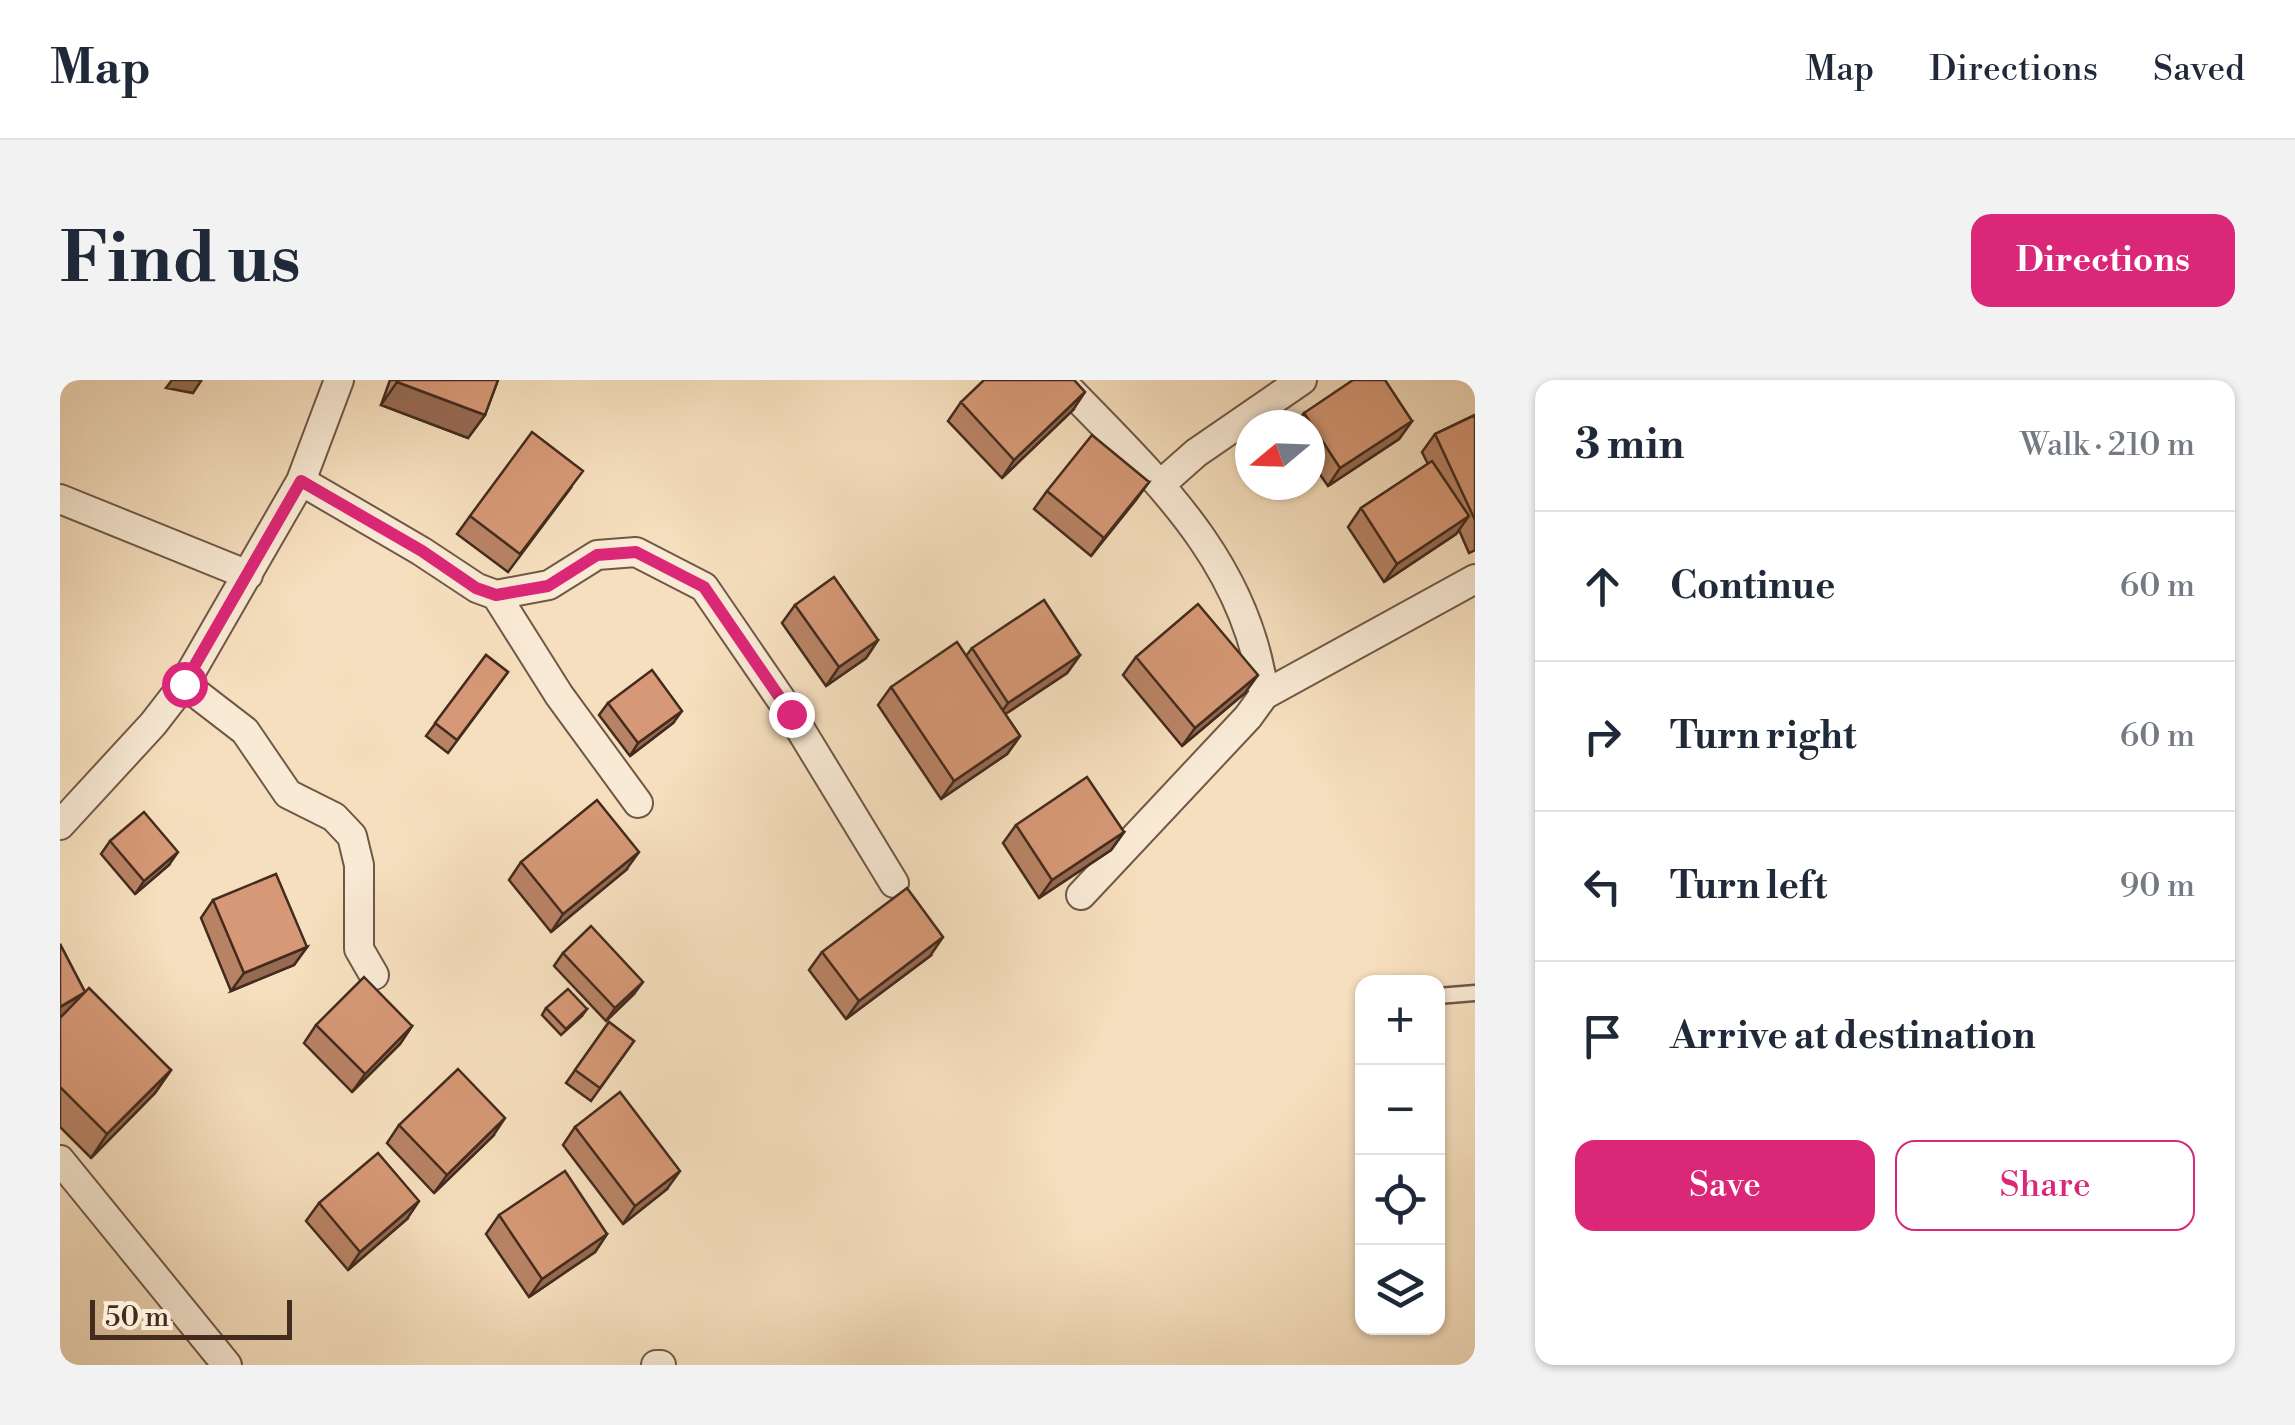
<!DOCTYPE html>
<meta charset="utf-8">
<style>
body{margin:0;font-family:"Libre Bodoni",serif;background:#f2f2f3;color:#1f2937}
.controls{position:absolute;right:30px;bottom:30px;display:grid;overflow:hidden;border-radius:20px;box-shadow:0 2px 8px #0004}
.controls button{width:90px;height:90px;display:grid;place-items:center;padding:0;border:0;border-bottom:2px solid #e0e1e3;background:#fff;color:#1f2937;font:50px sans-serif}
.compass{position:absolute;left:1175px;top:30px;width:90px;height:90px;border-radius:50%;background:#fff;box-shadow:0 2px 8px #0004;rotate:251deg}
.scale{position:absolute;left:30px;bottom:25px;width:202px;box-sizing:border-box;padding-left:10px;border:5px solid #432b1e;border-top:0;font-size:28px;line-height:35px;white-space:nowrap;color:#432b1e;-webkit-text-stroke:8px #f9ead5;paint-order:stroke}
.stop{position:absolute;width:30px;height:30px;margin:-22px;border:8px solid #db2777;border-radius:50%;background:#fff}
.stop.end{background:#db2777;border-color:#fff;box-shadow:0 2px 10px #0008}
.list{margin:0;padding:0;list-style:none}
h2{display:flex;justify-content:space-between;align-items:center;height:130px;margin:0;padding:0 40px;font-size:42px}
h2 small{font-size:32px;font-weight:400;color:#747a83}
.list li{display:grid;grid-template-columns:65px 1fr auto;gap:30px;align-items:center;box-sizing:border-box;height:150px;padding:0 40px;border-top:2px solid #e0e1e3}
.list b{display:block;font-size:38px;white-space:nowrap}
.list em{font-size:32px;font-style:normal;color:#747a83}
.actions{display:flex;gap:20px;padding:30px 40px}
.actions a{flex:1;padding:22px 0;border:2px solid #db2777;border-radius:20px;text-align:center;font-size:35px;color:#db2777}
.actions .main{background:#db2777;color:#fff}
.icon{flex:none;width:55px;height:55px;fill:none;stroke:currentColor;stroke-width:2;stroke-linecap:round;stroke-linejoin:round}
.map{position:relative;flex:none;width:1415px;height:985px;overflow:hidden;border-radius:20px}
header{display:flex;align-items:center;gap:60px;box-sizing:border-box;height:140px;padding:0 50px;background:#fff;border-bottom:2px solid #e0e1e3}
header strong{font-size:48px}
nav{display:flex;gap:55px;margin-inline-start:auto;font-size:35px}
.intro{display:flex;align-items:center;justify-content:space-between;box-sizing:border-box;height:240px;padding:0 60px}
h1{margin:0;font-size:70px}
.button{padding:25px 45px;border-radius:20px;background:#db2777;color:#fff;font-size:35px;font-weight:700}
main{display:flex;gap:60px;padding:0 60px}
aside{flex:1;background:#fff;border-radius:20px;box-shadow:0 2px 8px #0004}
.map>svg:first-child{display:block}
</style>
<header>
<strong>Map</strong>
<nav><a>Map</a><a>Directions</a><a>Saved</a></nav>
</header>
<div class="intro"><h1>Find us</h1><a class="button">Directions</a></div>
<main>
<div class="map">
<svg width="1415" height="985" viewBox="0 0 1415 985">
<rect width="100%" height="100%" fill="#f6dfbe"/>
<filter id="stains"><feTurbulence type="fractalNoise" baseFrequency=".002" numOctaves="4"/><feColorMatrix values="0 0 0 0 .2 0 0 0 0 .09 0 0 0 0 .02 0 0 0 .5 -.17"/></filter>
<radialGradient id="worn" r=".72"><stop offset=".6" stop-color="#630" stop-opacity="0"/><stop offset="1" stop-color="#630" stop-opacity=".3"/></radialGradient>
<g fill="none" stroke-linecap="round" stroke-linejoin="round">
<defs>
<path id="lane" d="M1378 616 1415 613"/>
<path id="street" d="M1000 0C1090 94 1187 178 1204 315L1188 337 1021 515
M241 101 361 171 417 208 436 215 489 205 537 175 576 172 644 207 731 334 834 503
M1101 104 1136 73 1242 0
M0 119 188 195
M436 215 499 315 578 423
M124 304 185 351 228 414 274 437 292 456 299 485V569L314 595
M1204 315 1415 199
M0 445 93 344 124 304 241 101 279 0
M0 780 167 985
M596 985H601"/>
</defs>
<use href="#lane" stroke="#705846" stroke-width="19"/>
<use href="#street" stroke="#705846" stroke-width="32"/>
<use href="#lane" stroke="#f9ead5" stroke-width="14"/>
<use href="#street" stroke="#f9ead5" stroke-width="28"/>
</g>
<path fill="#b88365" stroke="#432b1e" stroke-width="2.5" d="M330 0H438L425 35 408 58 321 25Z
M901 22 1013 30 942 98 888 41Z
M1244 33 1352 41 1339 59 1268 106 1250 80V45H1235Z
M1415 35V170L1409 173 1399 150 1396 154 1324 202 1288 147 1301 128 1368 84 1362 72 1375 54Z
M1089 102 1031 176 974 129 987 111Z
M510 109 448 192 397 154 410 136Z
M735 225 818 260 806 278 766 306 722 243Z
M912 268 1020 275 1007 293 945 334 960 356 947 374 881 419 818 325 831 307 906 276Z
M426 275 448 292 388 373 366 356Z
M1076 277 1185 313 1122 366 1063 295Z
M548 323 613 343 570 376 539 335Z
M956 445 1064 452 1051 470 979 518 943 463Z
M50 461 109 485 75 514 41 474Z
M461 482 566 490 491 552 449 500Z
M153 520 247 567 234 585 171 611 141 538Z
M0 564 25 612 111 690 95 713 31 778 0 747Z
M762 572 870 576 786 639 749 590Z
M503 573 574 614 546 641 494 586Z
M486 628 527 629 522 636 501 655 482 635Z
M549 642 574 661 531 721 506 703Z
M256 645 352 646 340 664 292 712 244 663Z
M339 745 433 756 374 813 327 763Z
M515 747 607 809 563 844 503 765Z
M259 823 347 839 288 890 246 841Z
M439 835 547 854 535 872 469 917 426 854Z"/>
<path fill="#966a53" stroke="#432b1e" stroke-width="2.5" d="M112 0H138L141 1 133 13 106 8Z
M337 2 425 35 408 58 321 25Z
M1025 12 1013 30 942 98 954 80Z
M1352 41 1339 59 1268 106 1280 88Z
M1089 102 1076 120 1031 176 1044 158Z
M1409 136 1396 154 1324 202 1337 184Z
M818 260 806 278 766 306 779 287Z
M1020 275 1007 293 935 341 948 323Z
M1198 295 1185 313 1122 366 1135 348Z
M622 331 613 343 570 376 578 363Z
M960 356 947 374 881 419 894 401Z
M1064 452 1051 470 979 518 992 500Z
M118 472 109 485 75 514 84 501Z
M579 472 566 490 491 552 503 534Z
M883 557 870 576 786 639 799 621Z
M247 567 234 585 171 611 184 593Z
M583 602 574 614 546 641 555 628Z
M26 613 0 638V627Z
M352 646 340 664 292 712 305 694Z
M111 690 95 713 31 778 47 754Z
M445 738 433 756 374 813 387 795Z
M620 791 607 809 563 844 575 826Z
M359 821 347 839 288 890 300 872Z
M547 854 535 872 469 917 482 899Z"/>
<path fill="#d69876" stroke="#432b1e" stroke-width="2.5" d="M338 0H438L425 35 337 2Z
M924 0H1014L1025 12 954 80 901 22Z
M1293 0H1325L1352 41 1280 88 1244 33Z
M1415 35V140L1375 54Z
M472 52 523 91 460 174 410 136Z
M1032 55 1089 102 1044 158 987 111Z
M1372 81 1409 136 1337 184 1301 128Z
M774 197 818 260 779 287 735 225Z
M984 220 1020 275 948 323 912 268Z
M1138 224 1198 295 1135 348 1076 277Z
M897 262 960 356 894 401 831 307Z
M426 275 448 292 397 360 375 343Z
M592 290 622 331 578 363 548 323Z
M1027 397 1064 452 992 500 956 445Z
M537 420 579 472 503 534 461 482Z
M84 432 118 472 84 501 50 461Z
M216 494 247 567 184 593 153 520Z
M847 508 883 557 799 621 762 572Z
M531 546 583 602 555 628 503 573Z
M0 564 25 612 0 627Z
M304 597 352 646 305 694 256 645Z
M29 608 111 690 47 754 0 707V638Z
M508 609 527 629 506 649 486 628Z
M549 642 574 661 540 708 515 690Z
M398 689 445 738 387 795 339 745Z
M560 712 620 791 575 826 515 747Z
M318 773 359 821 300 872 259 823Z
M505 791 547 854 482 899 439 835Z"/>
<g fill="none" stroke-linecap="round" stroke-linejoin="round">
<path stroke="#db2777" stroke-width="12" d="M124 304 241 101 362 171 416 208 436 215 488 206 537 175 576 172 644 207 731 334"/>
</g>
<rect width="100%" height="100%" filter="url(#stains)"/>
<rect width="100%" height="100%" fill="url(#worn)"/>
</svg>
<div class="controls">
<button>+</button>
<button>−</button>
<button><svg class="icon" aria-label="locate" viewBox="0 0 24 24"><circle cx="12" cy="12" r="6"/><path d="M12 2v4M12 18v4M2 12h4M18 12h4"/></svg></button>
<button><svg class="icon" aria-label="layers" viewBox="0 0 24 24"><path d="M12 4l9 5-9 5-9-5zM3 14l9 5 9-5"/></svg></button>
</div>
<svg class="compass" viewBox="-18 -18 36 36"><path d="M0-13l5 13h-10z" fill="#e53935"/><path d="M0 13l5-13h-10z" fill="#747a83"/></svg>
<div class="scale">50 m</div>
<div class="stop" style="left:124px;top:304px"></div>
<div class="stop end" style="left:731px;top:334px"></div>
</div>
<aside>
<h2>3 min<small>Walk · 210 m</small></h2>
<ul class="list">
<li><svg class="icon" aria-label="ahead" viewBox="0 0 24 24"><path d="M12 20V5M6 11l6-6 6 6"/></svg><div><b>Continue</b></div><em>60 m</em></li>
<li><svg class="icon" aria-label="right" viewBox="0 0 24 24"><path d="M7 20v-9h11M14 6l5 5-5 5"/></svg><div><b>Turn right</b></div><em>60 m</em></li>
<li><svg class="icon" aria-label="left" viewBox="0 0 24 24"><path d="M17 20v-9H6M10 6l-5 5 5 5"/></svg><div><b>Turn left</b></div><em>90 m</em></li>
<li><svg class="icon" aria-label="arrive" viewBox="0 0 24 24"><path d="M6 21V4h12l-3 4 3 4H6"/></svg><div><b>Arrive at destination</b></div></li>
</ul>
<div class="actions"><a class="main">Save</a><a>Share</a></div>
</aside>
</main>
